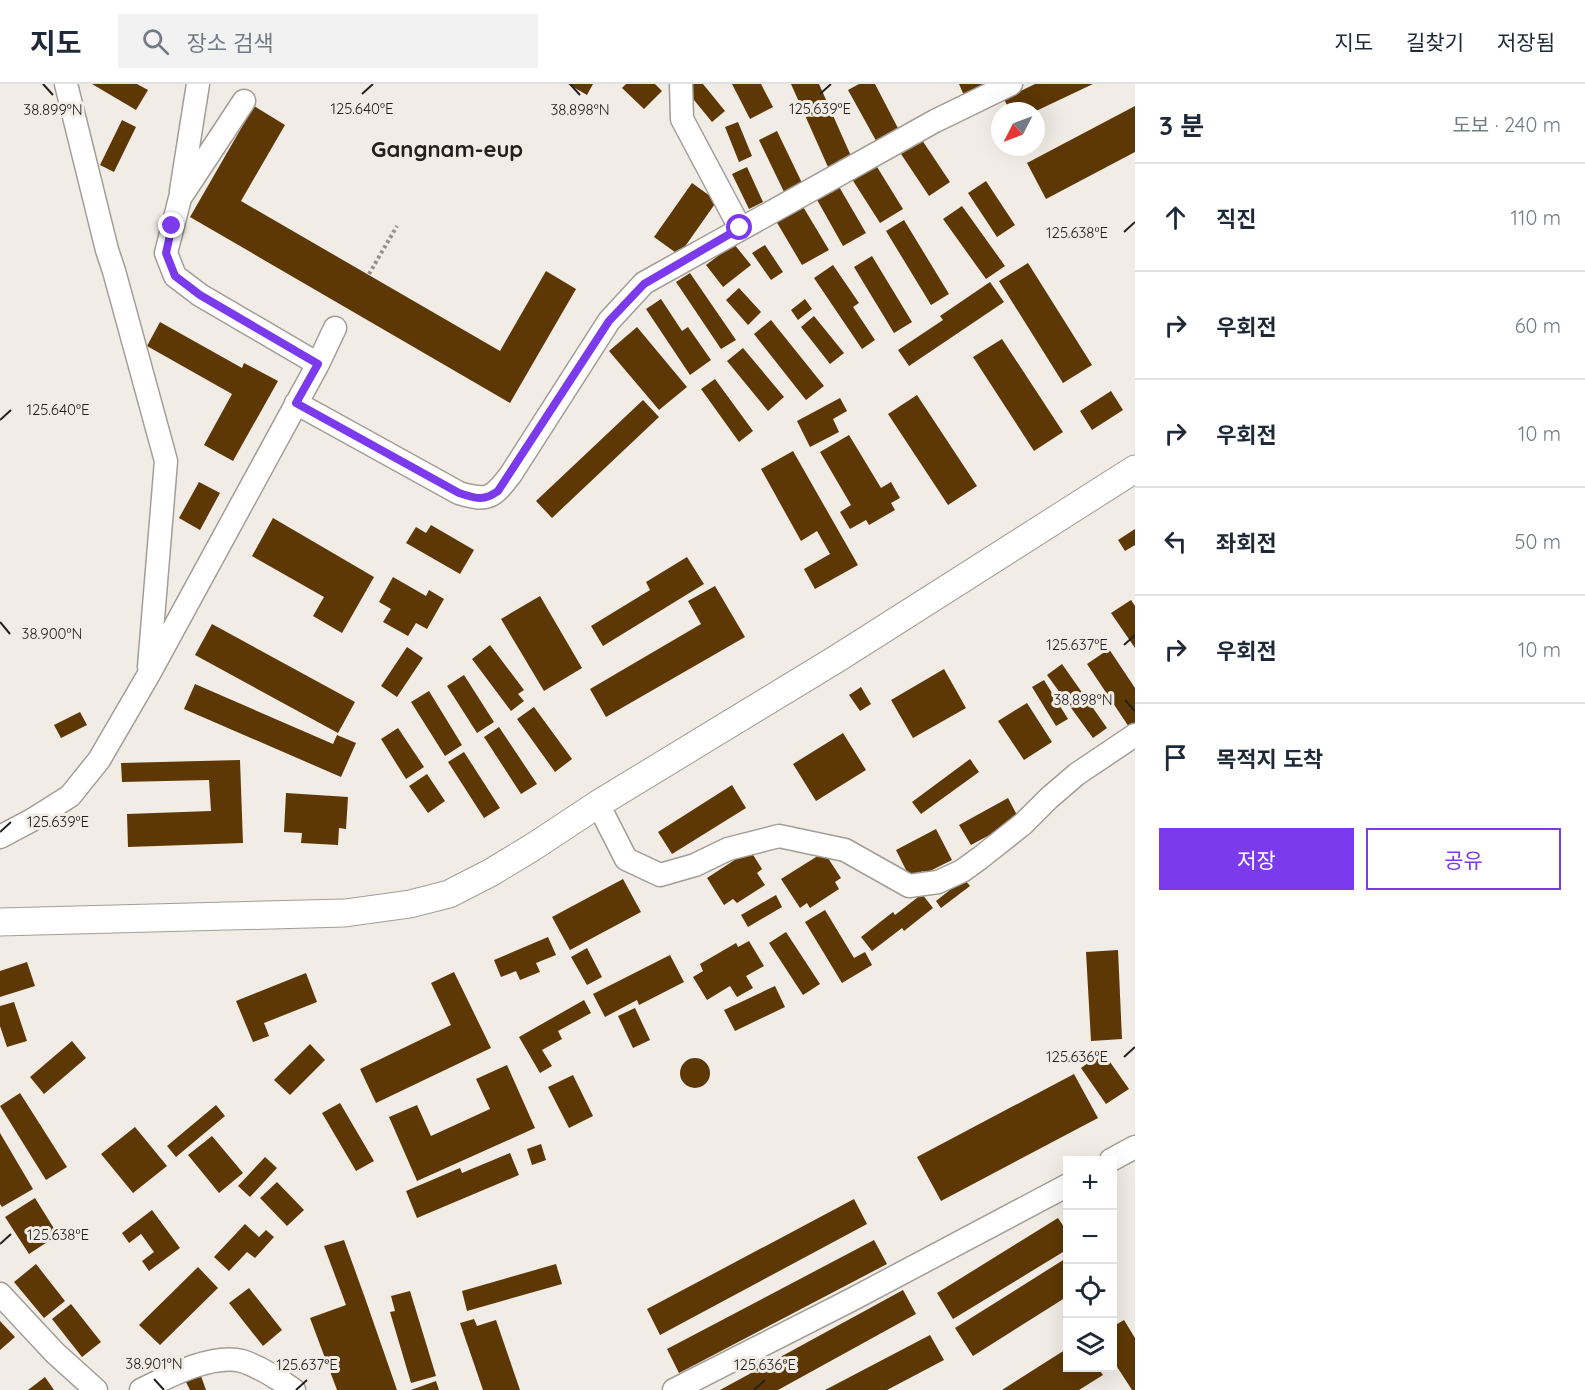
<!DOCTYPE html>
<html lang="ko">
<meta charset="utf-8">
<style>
body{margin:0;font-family:Quicksand,"Noto Sans KR",sans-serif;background:#f2f2f3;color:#1f2937}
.controls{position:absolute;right:18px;bottom:18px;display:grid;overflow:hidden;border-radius:0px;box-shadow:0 6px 24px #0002}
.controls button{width:54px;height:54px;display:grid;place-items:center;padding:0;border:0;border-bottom:2px solid #e0e1e3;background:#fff;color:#1f2937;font:30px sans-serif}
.compass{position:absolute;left:991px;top:18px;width:54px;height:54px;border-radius:50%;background:#fff;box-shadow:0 6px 24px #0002;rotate:228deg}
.stop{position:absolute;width:18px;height:18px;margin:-14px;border:4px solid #7c3aed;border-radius:50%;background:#fff}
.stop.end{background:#7c3aed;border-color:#fff;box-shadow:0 2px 6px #0008}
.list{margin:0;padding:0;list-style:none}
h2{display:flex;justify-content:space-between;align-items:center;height:78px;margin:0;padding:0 24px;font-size:26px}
h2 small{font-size:20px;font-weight:400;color:#747a83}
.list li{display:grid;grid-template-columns:39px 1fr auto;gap:18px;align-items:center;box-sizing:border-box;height:108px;padding:0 24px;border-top:2px solid #e0e1e3}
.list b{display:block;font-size:22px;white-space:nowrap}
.list em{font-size:20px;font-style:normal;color:#747a83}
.actions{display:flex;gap:12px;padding:18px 24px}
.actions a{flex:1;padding:14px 0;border:2px solid #7c3aed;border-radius:0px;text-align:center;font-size:21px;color:#7c3aed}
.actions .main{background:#7c3aed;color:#fff}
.icon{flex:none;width:33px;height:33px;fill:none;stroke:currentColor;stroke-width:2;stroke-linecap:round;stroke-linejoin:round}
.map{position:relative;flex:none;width:1135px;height:1306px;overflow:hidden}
header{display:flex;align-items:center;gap:36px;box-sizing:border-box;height:84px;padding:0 30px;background:#fff;border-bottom:2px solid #e0e1e3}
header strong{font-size:28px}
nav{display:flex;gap:33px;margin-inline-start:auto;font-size:21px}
.search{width:420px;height:54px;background:#f2f2f3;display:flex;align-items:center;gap:15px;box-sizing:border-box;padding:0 21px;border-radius:0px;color:#747a83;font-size:22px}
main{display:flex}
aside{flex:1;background:#fff}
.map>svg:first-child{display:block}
</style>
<header>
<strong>지도</strong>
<div class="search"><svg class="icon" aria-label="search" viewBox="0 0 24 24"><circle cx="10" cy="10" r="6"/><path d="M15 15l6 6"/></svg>장소 검색</div>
<nav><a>지도</a><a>길찾기</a><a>저장됨</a></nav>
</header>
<main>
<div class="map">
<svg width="1135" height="1306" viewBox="0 0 1135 1306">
<rect width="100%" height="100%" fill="#f2ece6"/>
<path fill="#5e3804" d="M92 0H137L148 6 136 26Z
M568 0H593L587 11Z
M626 0H655L662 7 644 25 622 4Z
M691 0H703L725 27 712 38 685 5Z
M732 0H761L773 23 750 35Z
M791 0H819L851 72 828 83Z
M859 0H875L901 50 879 62 848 6Z
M959 0H988L966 16Z
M1035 0H1093L1036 27H1010L1004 15Z
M254 22 285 41 241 117 500 267 546 187 576 205 510 319 190 133Z
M1135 22V68L1046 115 1027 79Z
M122 36 136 43 114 88 100 81Z
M738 38 752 72 739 78 725 43Z
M777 47 803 101 785 110 759 56Z
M922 56 950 98 929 112 901 70Z
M874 78 903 125 880 139 850 92Z
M747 83 763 118 749 125 732 90Z
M986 97 1015 141 997 153 968 109Z
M692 99 717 117 679 171 654 153Z
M838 101 866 149 843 162 816 114Z
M802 121 829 166 802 181 776 137Z
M962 122 1005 182 986 195 943 135Z
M904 136 949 210 931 221 886 147Z
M734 160 751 181 723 203 706 181Z
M765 161 783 188 771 196 752 169Z
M872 172 912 238 894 249 854 183Z
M1028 179 1092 281 1063 299 999 197Z
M833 181 859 219 853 223 875 256 862 265 814 194Z
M690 189 736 256 721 265 676 198Z
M990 198 1004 218 909 282 898 266 943 236 940 232Z
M739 204 761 228 748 241 726 216Z
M661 215 682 247 688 243 711 276 690 291 646 225Z
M805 215 812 225 798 236 791 226Z
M814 232 844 269 830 280 801 243Z
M771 236 824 302 806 316 754 250Z
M160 238 242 284 244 279 278 297 233 377 204 361 232 310 147 262Z
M637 243 687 303 659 326 609 267Z
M1002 255 1063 348 1034 367 973 273Z
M743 264 784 313 768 327 727 277Z
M715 295 753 347 739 358 701 305Z
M1111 307 1123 326 1092 346 1080 327Z
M917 311 977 402 948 421 888 330Z
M840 314 847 327 833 335 839 348 810 363 797 337Z
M643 316 659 333 552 434 536 417Z
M849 351 881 404 891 398 900 414 891 419 895 426 869 441 866 436 850 445 840 428 851 421 820 368Z
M793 367 858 481 815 505 804 485 830 470 817 447 801 457 761 385Z
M199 398 220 409 200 446 179 434Z
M273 434 374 493 342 549 313 532 324 513 252 472Z
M431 441 474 466 460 490 406 459 416 443 426 449Z
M1135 445V461L1125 467 1118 456Z
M687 473 704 500 603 562 591 542 650 506 646 498Z
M393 493 426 512 429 506 444 515 427 545 416 539 408 552 383 538 391 525 379 518Z
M715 502 745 553 606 633 590 605 701 540 688 517Z
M540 512 582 584 544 607 501 535Z
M1131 516 1135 522V564L1111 529Z
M212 540 355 618 338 649 195 571Z
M490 561 524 606 518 610 524 617 511 627 472 575Z
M407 563 423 574 397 613 381 602Z
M1109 565 1135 604V639L1129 643 1087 580Z
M1062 580 1107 644 1093 654 1047 591Z
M944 585 966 624 913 654 891 616Z
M464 591 494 638 477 649 447 602Z
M1044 596 1068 635 1056 642 1032 603Z
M195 600 333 660 337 651 356 659 341 693 184 625Z
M861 603 871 620 860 627 849 611Z
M429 607 462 661 445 672 411 618Z
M1027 619 1052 658 1024 676 998 637Z
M534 623 572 675 555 688 517 635Z
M80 628 87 641 61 654 54 641Z
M499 643 537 700 521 710 484 653Z
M398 644 424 683 406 695 381 655Z
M843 649 866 686 816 717 793 680Z
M464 668 500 724 484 734 448 678Z
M970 675 979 688 921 730 912 718Z
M240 676 243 759 128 763 127 730 211 727 209 696 122 698 121 679Z
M427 690 445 717 428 729 409 702Z
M732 701 746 724 672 770 658 748Z
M286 709 348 713 346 745 339 744 338 761 301 759 302 749 284 748Z
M1008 714 1019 735 971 761 959 741Z
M936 745 952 776 924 790 923 787 910 794 896 766Z
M750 766 762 785 757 789 765 801 737 819 733 815 724 821 707 794Z
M824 768 841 794 835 798 839 805 810 824 807 819 800 824 781 795Z
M623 795 641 828 570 866 552 833Z
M964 795 970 802 941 824 936 817Z
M922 810 933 824 904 847 902 844 872 867 861 853 893 828 895 831Z
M776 811 782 823 748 843 741 831Z
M825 826 854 874 865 868 872 881 842 899 805 838Z
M786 848 820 900 803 911 769 859Z
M548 853 556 871 536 879 540 888 520 896 516 887 501 893 494 876Z
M749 857 764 882 746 892 753 904 737 913 730 902 707 916 693 893 703 887 700 880 736 859 738 863Z
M587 864 602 893 587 901 571 873Z
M1118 866 1122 955 1091 957 1086 868Z
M670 871 684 898 639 921 637 916 605 933 593 910Z
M27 878 35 902 0 913V887Z
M454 888 491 964 376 1019 360 985 451 941 431 899Z
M306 889 317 918 264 939 269 952 253 958 236 917Z
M775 902 785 923 735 947 724 926Z
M584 916 591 929 558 947 562 955 542 966 552 982 540 989 519 953Z
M14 918 27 957 7 963 0 942V922Z
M635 924 650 956 633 964 618 932Z
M72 957 86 974 44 1010 30 993Z
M310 960 325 976 290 1011 274 996Z
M1103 968 1129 1005 1106 1020 1081 984Z
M680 989a15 15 0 1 1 30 0a15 15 0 1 1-30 0Z
M507 981 535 1044 417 1097 389 1033 417 1021 431 1052 490 1025 476 995Z
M1074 990 1098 1034 941 1117 917 1073Z
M573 991 593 1032 569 1044 548 1003Z
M20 1009 67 1083 46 1096 0 1022Z
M340 1019 374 1077 356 1087 322 1029Z
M216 1021 225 1032 176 1073 167 1062Z
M135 1043 167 1082 133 1109 101 1070Z
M0 1049 33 1105 2 1123 0 1120Z
M212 1052 243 1089 219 1109 188 1071Z
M541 1060 546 1076 532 1081 527 1065Z
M510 1069 519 1091 417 1134 406 1107 460 1084 462 1089Z
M265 1073 277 1084 250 1113 238 1102Z
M277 1098 304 1126 287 1142 260 1114Z
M35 1114 58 1151 29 1170 5 1133Z
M854 1115 867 1140 660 1251 647 1225Z
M152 1126 180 1164 149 1187 142 1177 154 1168 141 1150 129 1159 122 1149Z
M1058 1134 1068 1149V1165L953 1235 937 1209Z
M245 1140 259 1153 266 1146 274 1153 255 1174 247 1168 229 1187 214 1173Z
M344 1156 365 1214 397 1306H337L310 1234 346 1221 324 1162Z
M874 1156 887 1180 679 1289 667 1265Z
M1068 1173V1212L973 1272 955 1244Z
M36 1180 65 1217 44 1234 14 1198Z
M556 1180 562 1200 467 1227 462 1207Z
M198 1183 218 1204 160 1261 139 1241Z
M249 1204 282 1246 263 1262 229 1219Z
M903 1206 916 1230 778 1306H720Z
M410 1207 436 1292 411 1299 390 1228 395 1227 391 1212Z
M71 1220 101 1258 82 1273 52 1235Z
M474 1235 477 1242 496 1236 520 1306H483L460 1239Z
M1124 1236 1135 1254V1306H1132L1112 1275V1243Z
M0 1237 15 1253 0 1266Z
M930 1251 944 1276 887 1306H825Z
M1068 1264V1284H1098L1103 1291 1079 1306H1002Z
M201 1292 206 1306H190L186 1298Z
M45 1293 54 1306H28Z
M436 1297 439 1306H411Z"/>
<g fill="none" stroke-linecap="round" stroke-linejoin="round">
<defs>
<path id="minor" d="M66 0 107 166 114 187 166 377 149 583
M681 0 682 35 740 144
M244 17 180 114 166 169 175 192 200 211 318 280
M181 107 198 0
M296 319 459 409C488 418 493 414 511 390L609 237 644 199 935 37 1011 0
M598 720 626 775 660 791 695 781 728 765 779 752 845 766 909 802 938 798 962 787 980 774 1023 740 1049 714 1077 690 1135 651
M0 753 32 736 70 712 99 676 149 590 318 280 335 244
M1111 1076 1135 1063
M0 1210 55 1269 96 1306
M141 1306C167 1293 212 1269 242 1277 260 1283 279 1295 294 1306
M674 1306 851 1216 1068 1101"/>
<path id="tertiary" d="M0 838 345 829 410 820 449 810 490 789 533 763 598 720 838 574 1135 385"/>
</defs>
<use href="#minor" stroke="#a29d97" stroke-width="25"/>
<use href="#tertiary" stroke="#a29d97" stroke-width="29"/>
<path stroke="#94908c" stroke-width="4" stroke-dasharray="3 3" stroke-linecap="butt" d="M369 190 397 142"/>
<use href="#minor" stroke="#fff" stroke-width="22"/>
<use href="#tertiary" stroke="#fff" stroke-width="27"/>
</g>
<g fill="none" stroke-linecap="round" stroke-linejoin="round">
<path stroke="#7c3aed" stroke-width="8" d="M172 142 166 169 175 192 200 211 318 280 296 319 459 409C475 414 483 418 498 407L609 237 644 200 740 144"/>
</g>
<path fill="none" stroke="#23211f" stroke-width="2" d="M43 0 53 11M570 0 580 11M362 10 373 0M820 10 831 0M1124 148 1135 138M0 336 11 326M0 538 10 550M1124 561 1135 551M1125 616 1135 627M0 748 11 738M1124 973 1135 963M0 1160 11 1150M154 1295 164 1306M296 1306 307 1296M754 1306 765 1296"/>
<g text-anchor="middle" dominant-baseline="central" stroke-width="6" stroke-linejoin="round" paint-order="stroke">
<g font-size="22" font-weight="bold" fill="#23211f" stroke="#f2ece6">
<text x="447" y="65">Gangnam-eup</text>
</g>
</g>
<g font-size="15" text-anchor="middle" fill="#23211f" stroke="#f2ece6" stroke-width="6" stroke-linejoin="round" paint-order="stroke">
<text x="362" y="30">125.640°E</text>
<text x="820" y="30">125.639°E</text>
<text x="53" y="31">38.899°N</text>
<text x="580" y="31">38.898°N</text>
<text x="1077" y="154">125.638°E</text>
<text x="58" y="331">125.640°E</text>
<text x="52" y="555">38.900°N</text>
<text x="1077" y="566">125.637°E</text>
<text x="1083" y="621">38.898°N</text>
<text x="58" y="743">125.639°E</text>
<text x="1077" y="978">125.636°E</text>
<text x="58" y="1156">125.638°E</text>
<text x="154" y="1285">38.901°N</text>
<text x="307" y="1286">125.637°E</text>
<text x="765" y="1286">125.636°E</text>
</g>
</svg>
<div class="controls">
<button>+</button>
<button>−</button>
<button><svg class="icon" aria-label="locate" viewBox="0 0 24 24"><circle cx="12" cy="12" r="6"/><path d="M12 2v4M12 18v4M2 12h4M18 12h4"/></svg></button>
<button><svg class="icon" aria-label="layers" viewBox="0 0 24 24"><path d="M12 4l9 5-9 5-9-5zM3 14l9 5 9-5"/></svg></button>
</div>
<svg class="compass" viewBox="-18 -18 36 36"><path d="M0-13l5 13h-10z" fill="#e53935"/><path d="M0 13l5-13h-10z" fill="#747a83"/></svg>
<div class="stop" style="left:740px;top:144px"></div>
<div class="stop end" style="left:172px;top:142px"></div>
</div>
<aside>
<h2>3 분<small>도보 · 240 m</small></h2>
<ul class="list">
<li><svg class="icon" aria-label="ahead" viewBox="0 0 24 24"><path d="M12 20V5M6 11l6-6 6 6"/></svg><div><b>직진</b></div><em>110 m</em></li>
<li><svg class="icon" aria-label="right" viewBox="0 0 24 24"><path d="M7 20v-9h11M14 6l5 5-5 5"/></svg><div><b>우회전</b></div><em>60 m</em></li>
<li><svg class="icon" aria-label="right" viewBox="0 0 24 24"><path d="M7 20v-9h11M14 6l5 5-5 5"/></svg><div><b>우회전</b></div><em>10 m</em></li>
<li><svg class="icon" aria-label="left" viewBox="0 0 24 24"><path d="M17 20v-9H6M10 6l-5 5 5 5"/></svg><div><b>좌회전</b></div><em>50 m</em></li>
<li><svg class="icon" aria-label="right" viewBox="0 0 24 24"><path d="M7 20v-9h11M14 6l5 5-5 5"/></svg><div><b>우회전</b></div><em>10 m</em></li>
<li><svg class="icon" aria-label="arrive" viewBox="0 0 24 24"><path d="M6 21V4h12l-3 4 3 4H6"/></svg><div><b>목적지 도착</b></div></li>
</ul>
<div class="actions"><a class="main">저장</a><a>공유</a></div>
</aside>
</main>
